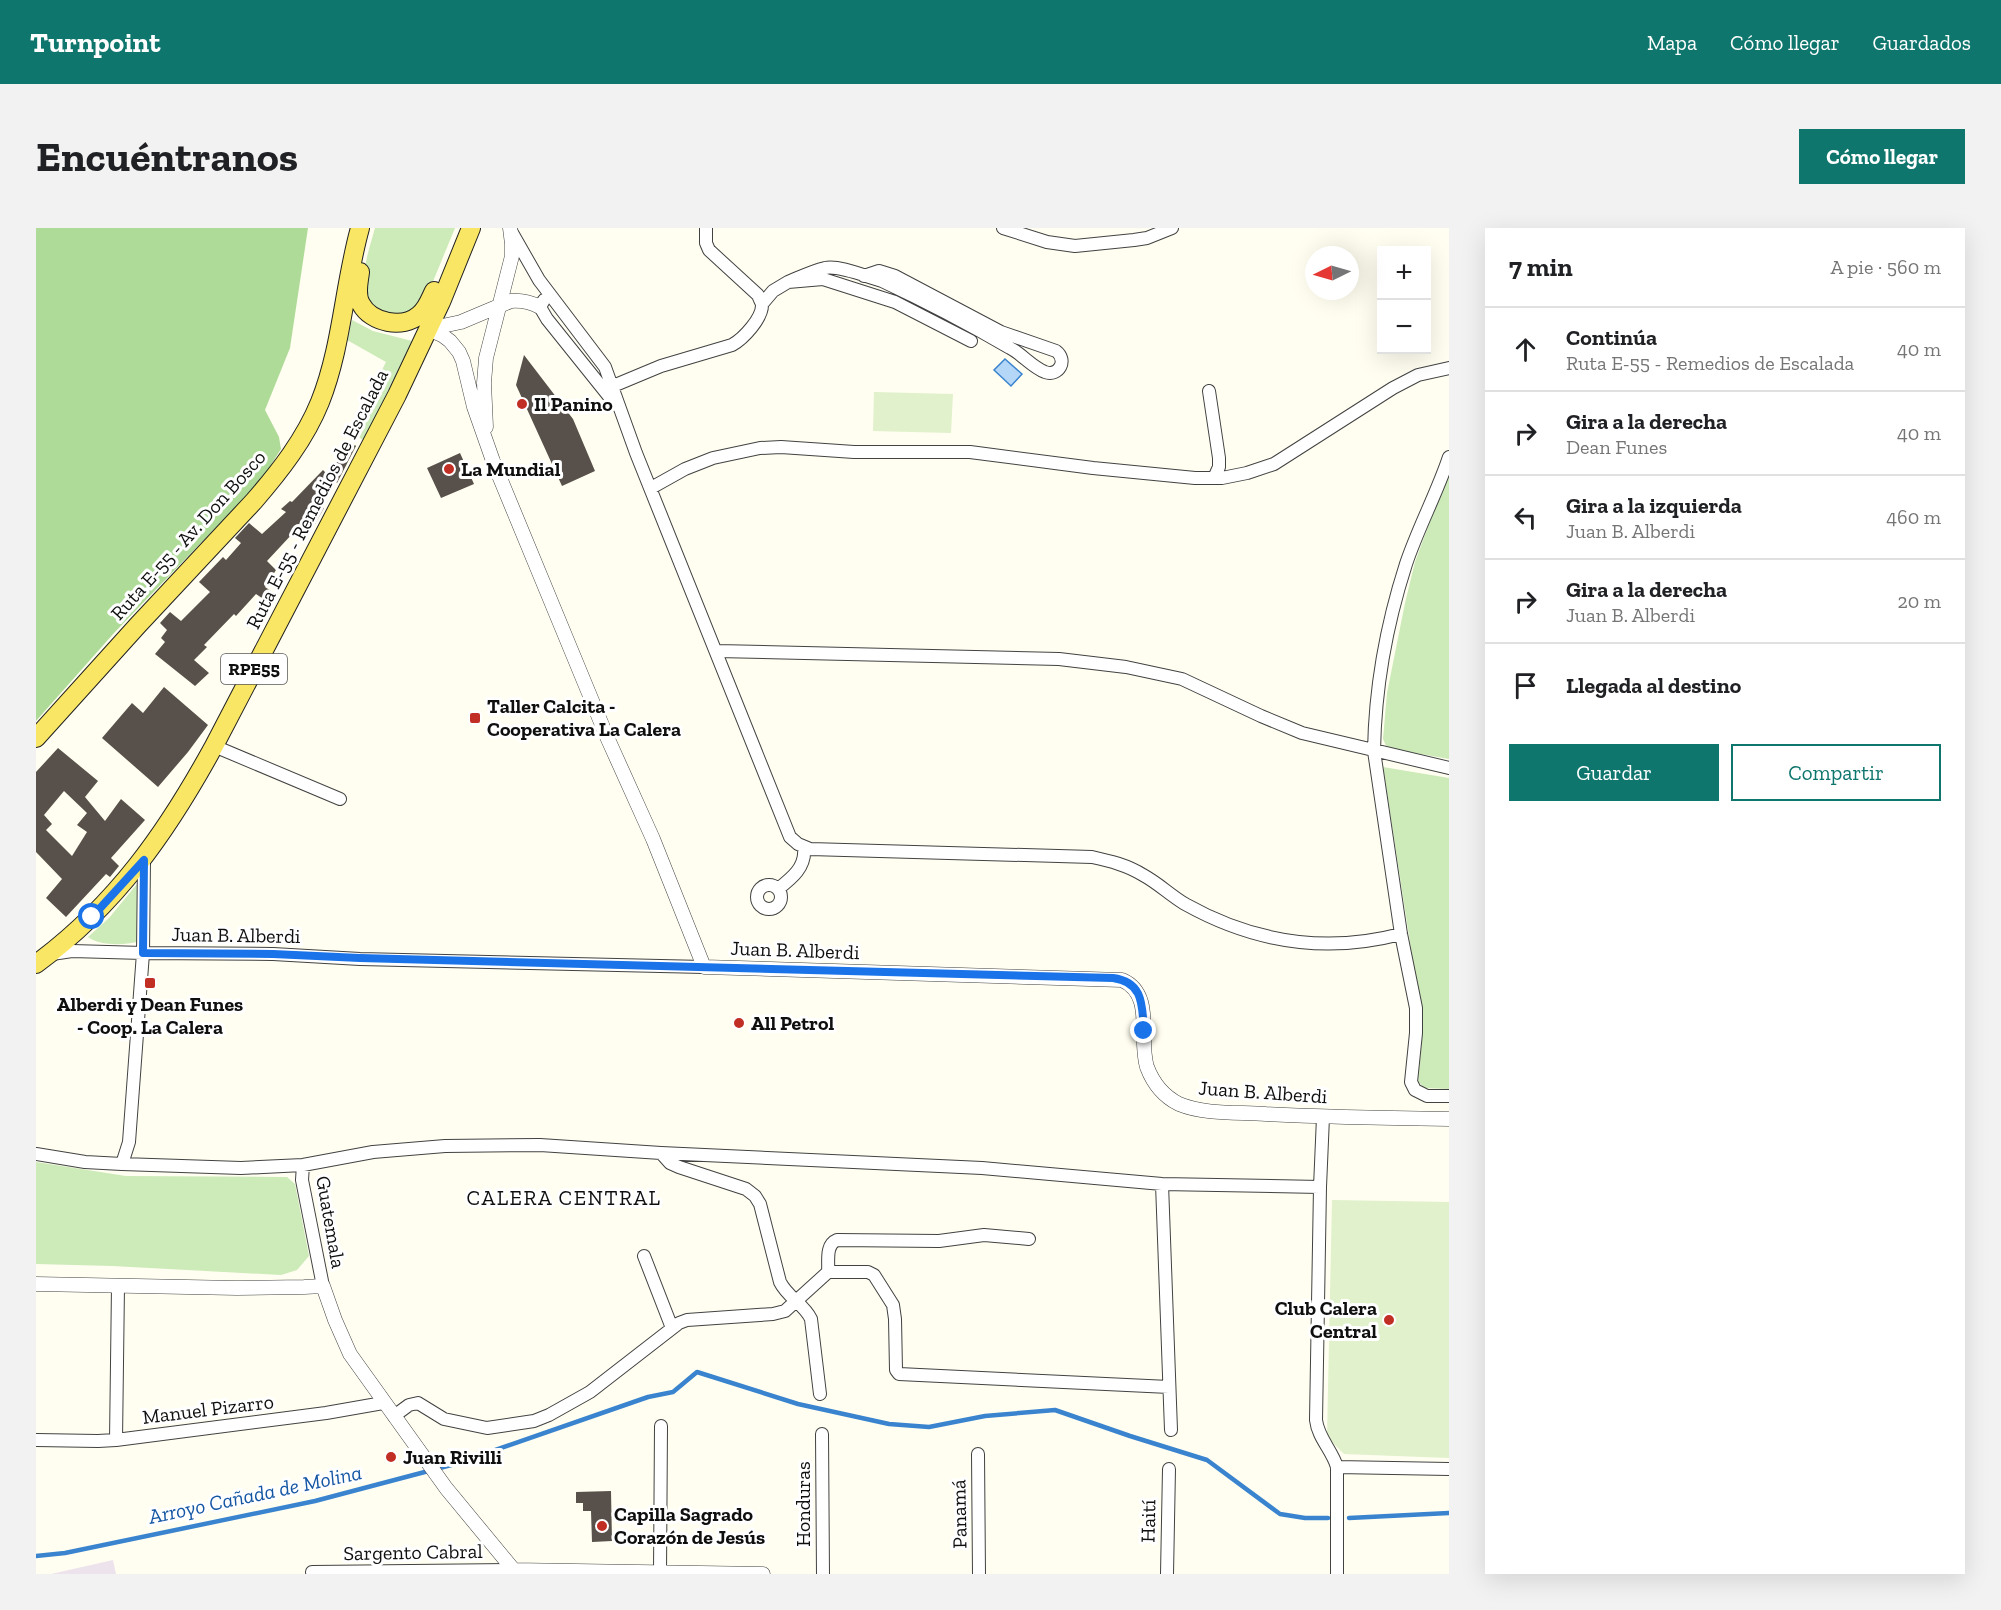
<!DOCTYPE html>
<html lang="es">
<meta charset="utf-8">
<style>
body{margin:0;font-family:"Zilla Slab",serif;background:#f2f2f2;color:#202124}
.controls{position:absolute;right:18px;top:18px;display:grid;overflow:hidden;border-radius:0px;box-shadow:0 6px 24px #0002}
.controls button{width:54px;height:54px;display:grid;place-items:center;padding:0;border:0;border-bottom:2px solid #e0e0e0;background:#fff;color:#202124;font:30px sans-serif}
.compass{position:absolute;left:1269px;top:18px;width:54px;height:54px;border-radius:50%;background:#fff;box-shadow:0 6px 24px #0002;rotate:265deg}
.stop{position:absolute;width:18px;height:18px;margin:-14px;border:4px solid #1a73e8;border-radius:50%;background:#fff}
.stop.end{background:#1a73e8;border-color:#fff;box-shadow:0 2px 6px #0008}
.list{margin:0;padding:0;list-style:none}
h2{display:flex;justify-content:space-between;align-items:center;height:78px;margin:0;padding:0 24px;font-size:26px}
h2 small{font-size:20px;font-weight:400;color:#757577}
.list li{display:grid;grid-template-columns:39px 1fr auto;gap:18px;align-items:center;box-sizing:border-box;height:84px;padding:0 24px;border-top:2px solid #e0e0e0}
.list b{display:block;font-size:22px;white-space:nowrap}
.list p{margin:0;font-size:20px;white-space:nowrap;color:#757577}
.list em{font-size:20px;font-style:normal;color:#757577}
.actions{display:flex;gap:12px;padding:18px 24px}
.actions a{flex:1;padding:14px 0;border:2px solid #0f766e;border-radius:0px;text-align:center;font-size:21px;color:#0f766e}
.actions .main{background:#0f766e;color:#fff}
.icon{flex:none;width:33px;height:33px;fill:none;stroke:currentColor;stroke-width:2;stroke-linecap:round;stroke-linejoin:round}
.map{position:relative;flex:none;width:1413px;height:1346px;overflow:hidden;border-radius:0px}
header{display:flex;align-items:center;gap:36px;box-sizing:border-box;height:84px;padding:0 30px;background:#0f766e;color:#fff}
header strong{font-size:28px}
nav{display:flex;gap:33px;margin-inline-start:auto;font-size:21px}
.intro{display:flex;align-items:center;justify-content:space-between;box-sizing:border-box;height:144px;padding:0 36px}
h1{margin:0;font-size:42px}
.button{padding:15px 27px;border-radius:0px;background:#0f766e;color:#fff;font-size:21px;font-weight:700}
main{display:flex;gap:36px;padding:0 36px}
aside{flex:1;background:#fff;border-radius:0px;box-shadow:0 6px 24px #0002}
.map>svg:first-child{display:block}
</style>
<header>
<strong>Turnpoint</strong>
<nav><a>Mapa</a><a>Cómo llegar</a><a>Guardados</a></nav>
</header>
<div class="intro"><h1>Encuéntranos</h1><a class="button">Cómo llegar</a></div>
<main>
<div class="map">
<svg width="1413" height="1346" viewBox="0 0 1413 1346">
<rect width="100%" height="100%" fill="#fffef0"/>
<path fill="#ede3ed" d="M77 1332 80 1346H15Z"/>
<path fill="#cdeab9" d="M339 0H419L391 68 377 85C368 85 356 88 349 85 314 71 332 26 339 0Z
M316 92 337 103 376 113 328 213 315 203 350 134 311 112Z
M1413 242V531L1351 520 1347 511 1351 465 1369 375 1379 334Z
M1347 539 1413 550V861L1388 860 1382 853 1386 812 1385 786Z
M101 656 104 657 101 714C88 717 63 718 52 709L73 690Z
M0 934 90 948 251 949 259 956 273 1028 261 1042 245 1047 76 1038 0 1036Z"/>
<path fill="#afdb98" d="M0 0H272L254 120 229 182 243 209 245 221 231 243 215 263 78 405 0 493Z"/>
<path fill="#e0f1cb" d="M838 164 917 166 915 205 837 203Z
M1296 972 1413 974V1230L1308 1226 1291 1209Z"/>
<path fill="#b4d7f7" stroke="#3a84cf" stroke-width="1.5" d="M969 131 986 146 975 158 958 142Z"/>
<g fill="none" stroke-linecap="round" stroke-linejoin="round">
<path stroke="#3a84cf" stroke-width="4.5" d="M1313 1290 1413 1285
M0 1328 29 1325 279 1273 419 1236 612 1169 637 1164 661 1144 762 1176 853 1196 893 1199 949 1188 1019 1182 1094 1208 1171 1232 1244 1286 1269 1290H1292"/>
</g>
<path fill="#58514b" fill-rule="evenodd" d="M488 127 537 191 559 243 526 258 480 157Z
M319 217 320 218 301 255 299 253 284 278 288 280 279 296 271 290 231 333 240 342 229 359 241 367 236 377 220 366 200 388 198 386 168 417 171 419 158 432 173 445 159 458 119 426 129 414 125 410 131 402 124 395 134 384 145 393 174 364 163 354 187 329 190 332 205 315 199 310 213 295 226 306 250 284 245 281 254 273 256 274 287 242 290 245Z
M424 225 438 256 405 270 391 240Z
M128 459 172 497 152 524 122 559 66 510 96 475 107 485Z
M22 520 62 553 49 569 69 593 85 571 109 592 75 630 83 638 74 649 70 646 30 689 10 670 26 651 0 624V544ZM28 563 51 585 41 597 51 604 36 628 10 602 16 596 8 587Z
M575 1263 576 1313 556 1314 555 1283H547V1275H540V1264Z"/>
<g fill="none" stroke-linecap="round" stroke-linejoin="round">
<defs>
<path id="minor" d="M967 0 1011 14 1039 18 1098 12 1111 10 1136 0
M475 3 503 52 569 139 600 225 754 609 762 616 774 621 1056 629C1074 633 1091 637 1107 647 1122 655 1134 667 1149 676 1217 714 1289 726 1365 706
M752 54C764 49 776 43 789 40 804 37 831 49 846 53 889 73 933 96 974 120 986 126 996 139 1009 144 1023 149 1032 132 1020 123L965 104 859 48 843 43 828 48
M508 72 504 79 511 91 580 177
M726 76 737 63 752 54 787 51 859 74 935 113
M577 158 625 138 696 117C707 111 727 90 726 76 726 76 722 68 722 67L673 22 670 15V0
M1173 163 1183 230V239L1178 250
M1413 229C1401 265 1382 300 1370 336 1351 395 1339 461 1338 523L1365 706 1380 780V805L1375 854 1379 862 1391 868H1413
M615 260 649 241 677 230 724 220 745 219 818 224H934L1057 240 1159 250H1186L1211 245 1238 236 1357 160 1382 147 1413 140
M681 423 1023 431 1090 439 1146 451 1225 488 1266 505 1413 540
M178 518 304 571
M721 669a12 12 0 1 1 24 0a12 12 0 1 1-24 0Z
M742 661C756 650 770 639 768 620
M16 726 36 723 107 725 237 726 324 731 668 739
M1287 889 1284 959 1280 1192C1282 1210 1296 1222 1301 1239V1346
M625 925 634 935 643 939 710 961 719 968 724 976 744 1054C752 1070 768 1076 775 1091L784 1166
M0 926 49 934 86 936 205 940 267 937 337 924 409 918 504 917 625 925 946 940 1126 956 1284 959
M86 936 93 914 107 725 108 632
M267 937 266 952 287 1058
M1126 956 1135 1202
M608 1028 636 1100
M792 1044C793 1033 789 1017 801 1012L903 1013 948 1007 993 1011
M358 1188 373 1177 382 1175 408 1191 451 1200 498 1193 513 1187 554 1164 643 1095 651 1092 737 1086 749 1083 792 1044H832L838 1047 857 1077 859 1091 860 1142 863 1146 1133 1159
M786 1206 787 1346
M0 1212 62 1213 80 1212 290 1185 347 1175
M80 1212 82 1058
M942 1226 943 1346
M1301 1239 1413 1241
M276 1344 477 1342
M624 1345 625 1198
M1131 1346 1133 1241"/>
<path id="tertiary" d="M392 101 406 107 414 113 423 124 427 133 438 179 457 233 571 509 617 611 668 739 1086 752C1119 766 1102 811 1111 839 1117 855 1127 868 1143 876 1170 887 1202 884 1230 886 1291 889 1352 890 1413 891
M392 101 425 94 475 73C485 72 494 74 504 79
M450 199 448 155 450 130 476 28V16L474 0
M0 1056 201 1060 268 1059 287 1058 299 1092 314 1126 410 1260 481 1346
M477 1342 727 1346"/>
<path id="primary" d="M324 44C323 54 319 66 325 76 335 95 367 101 383 87 391 81 394 71 398 63
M0 510 102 397 218 273C244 243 269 211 284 174 306 119 308 57 324 0
M0 736C80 677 131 604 178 518L361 167 405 74 435 0"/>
</defs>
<use href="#minor" stroke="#424242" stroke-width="14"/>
<use href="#tertiary" stroke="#424242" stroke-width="15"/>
<use href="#primary" stroke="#202020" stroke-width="20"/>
<use href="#minor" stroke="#fff" stroke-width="12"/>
<use href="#tertiary" stroke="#fff" stroke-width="14"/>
<use href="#primary" stroke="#fae665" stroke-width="18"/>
</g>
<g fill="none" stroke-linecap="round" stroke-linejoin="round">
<path stroke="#1a73e8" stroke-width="8" d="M56 689 108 632 107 725 237 726 324 730 1077 750C1108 754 1106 778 1108 803"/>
</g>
<g fill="#c12e24" stroke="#fff" stroke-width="2">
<circle cx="486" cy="176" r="6"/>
<circle cx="413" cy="241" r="6"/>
<rect x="433" y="484" width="12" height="12" rx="3"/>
<rect x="108" y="749" width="12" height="12" rx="3"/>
<circle cx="703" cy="795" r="6"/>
<circle cx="1353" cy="1092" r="6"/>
<circle cx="355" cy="1229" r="6"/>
<circle cx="566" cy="1298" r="6"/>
</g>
<g text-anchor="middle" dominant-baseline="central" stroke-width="6" stroke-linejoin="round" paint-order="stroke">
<rect fill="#fff" stroke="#575757" stroke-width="1.5" x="185" y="426" width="66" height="30" rx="4.5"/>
<g font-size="18" font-weight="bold" fill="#0f0f0f">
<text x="218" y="441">RPE55</text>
</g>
<g font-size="20" font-weight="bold" fill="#0f0f0f" stroke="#fff" text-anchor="start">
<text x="498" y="176">Il Panino</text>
<text x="425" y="241">La Mundial</text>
<text x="451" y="478">Taller Calcita -<tspan x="451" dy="23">Cooperativa La Calera</tspan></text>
<text x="114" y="776" text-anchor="middle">Alberdi y Dean Funes<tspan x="114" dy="23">- Coop. La Calera</tspan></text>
<text x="715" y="795">All Petrol</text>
<text x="1341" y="1080" text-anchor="end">Club Calera<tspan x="1341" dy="23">Central</tspan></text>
<text x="367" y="1229">Juan Rivilli</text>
<text x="578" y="1286">Capilla Sagrado<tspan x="578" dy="23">Corazón de Jesús</tspan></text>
</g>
<g font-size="20" fill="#0f0f0f" stroke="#fff">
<text transform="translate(281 271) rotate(-63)">Ruta E-55 - Remedios de Escalada</text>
<text transform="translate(152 307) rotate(-48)">Ruta E-55 - Av. Don Bosco</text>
<text transform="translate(200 707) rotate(1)">Juan B. Alberdi</text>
<text transform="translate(759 722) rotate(2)">Juan B. Alberdi</text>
<text transform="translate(1227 864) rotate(4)">Juan B. Alberdi</text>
<text transform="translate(295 994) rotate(80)">Guatemala</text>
<text transform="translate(172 1181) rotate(-7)">Manuel Pizarro</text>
<text transform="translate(767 1276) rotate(-90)">Honduras</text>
<text transform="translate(923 1286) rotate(-91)">Panamá</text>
<text transform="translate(1112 1293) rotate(-89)">Haití</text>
<text transform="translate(377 1324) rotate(-1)">Sargento Cabral</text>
</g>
<g font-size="21" letter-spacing="1.5" fill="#0f0f0f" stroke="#fff">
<text x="528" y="969">CALERA CENTRAL</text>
</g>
<g font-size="21" font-style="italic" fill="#1556a3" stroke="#fff">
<text transform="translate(219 1266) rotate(-12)">Arroyo Cañada de Molina</text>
</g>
</g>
</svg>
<div class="controls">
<button>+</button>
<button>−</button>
</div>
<svg class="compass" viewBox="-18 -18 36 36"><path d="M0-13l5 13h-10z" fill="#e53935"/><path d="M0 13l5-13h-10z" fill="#757577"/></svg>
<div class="stop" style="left:56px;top:689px"></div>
<div class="stop end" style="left:1108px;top:803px"></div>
</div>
<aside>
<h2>7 min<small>A pie · 560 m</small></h2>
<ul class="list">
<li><svg class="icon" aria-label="ahead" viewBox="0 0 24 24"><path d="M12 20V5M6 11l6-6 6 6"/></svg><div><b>Continúa</b><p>Ruta E-55 - Remedios de Escalada</p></div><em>40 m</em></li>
<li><svg class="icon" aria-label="right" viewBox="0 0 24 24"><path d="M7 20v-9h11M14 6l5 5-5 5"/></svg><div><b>Gira a la derecha</b><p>Dean Funes</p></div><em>40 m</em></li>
<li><svg class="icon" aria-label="left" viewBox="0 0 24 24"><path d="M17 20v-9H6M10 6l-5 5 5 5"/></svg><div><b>Gira a la izquierda</b><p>Juan B. Alberdi</p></div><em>460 m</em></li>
<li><svg class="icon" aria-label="right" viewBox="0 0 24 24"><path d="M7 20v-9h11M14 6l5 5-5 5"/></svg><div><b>Gira a la derecha</b><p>Juan B. Alberdi</p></div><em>20 m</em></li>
<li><svg class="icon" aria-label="arrive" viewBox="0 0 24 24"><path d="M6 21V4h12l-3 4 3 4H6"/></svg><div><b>Llegada al destino</b></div></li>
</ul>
<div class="actions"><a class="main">Guardar</a><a>Compartir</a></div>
</aside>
</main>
